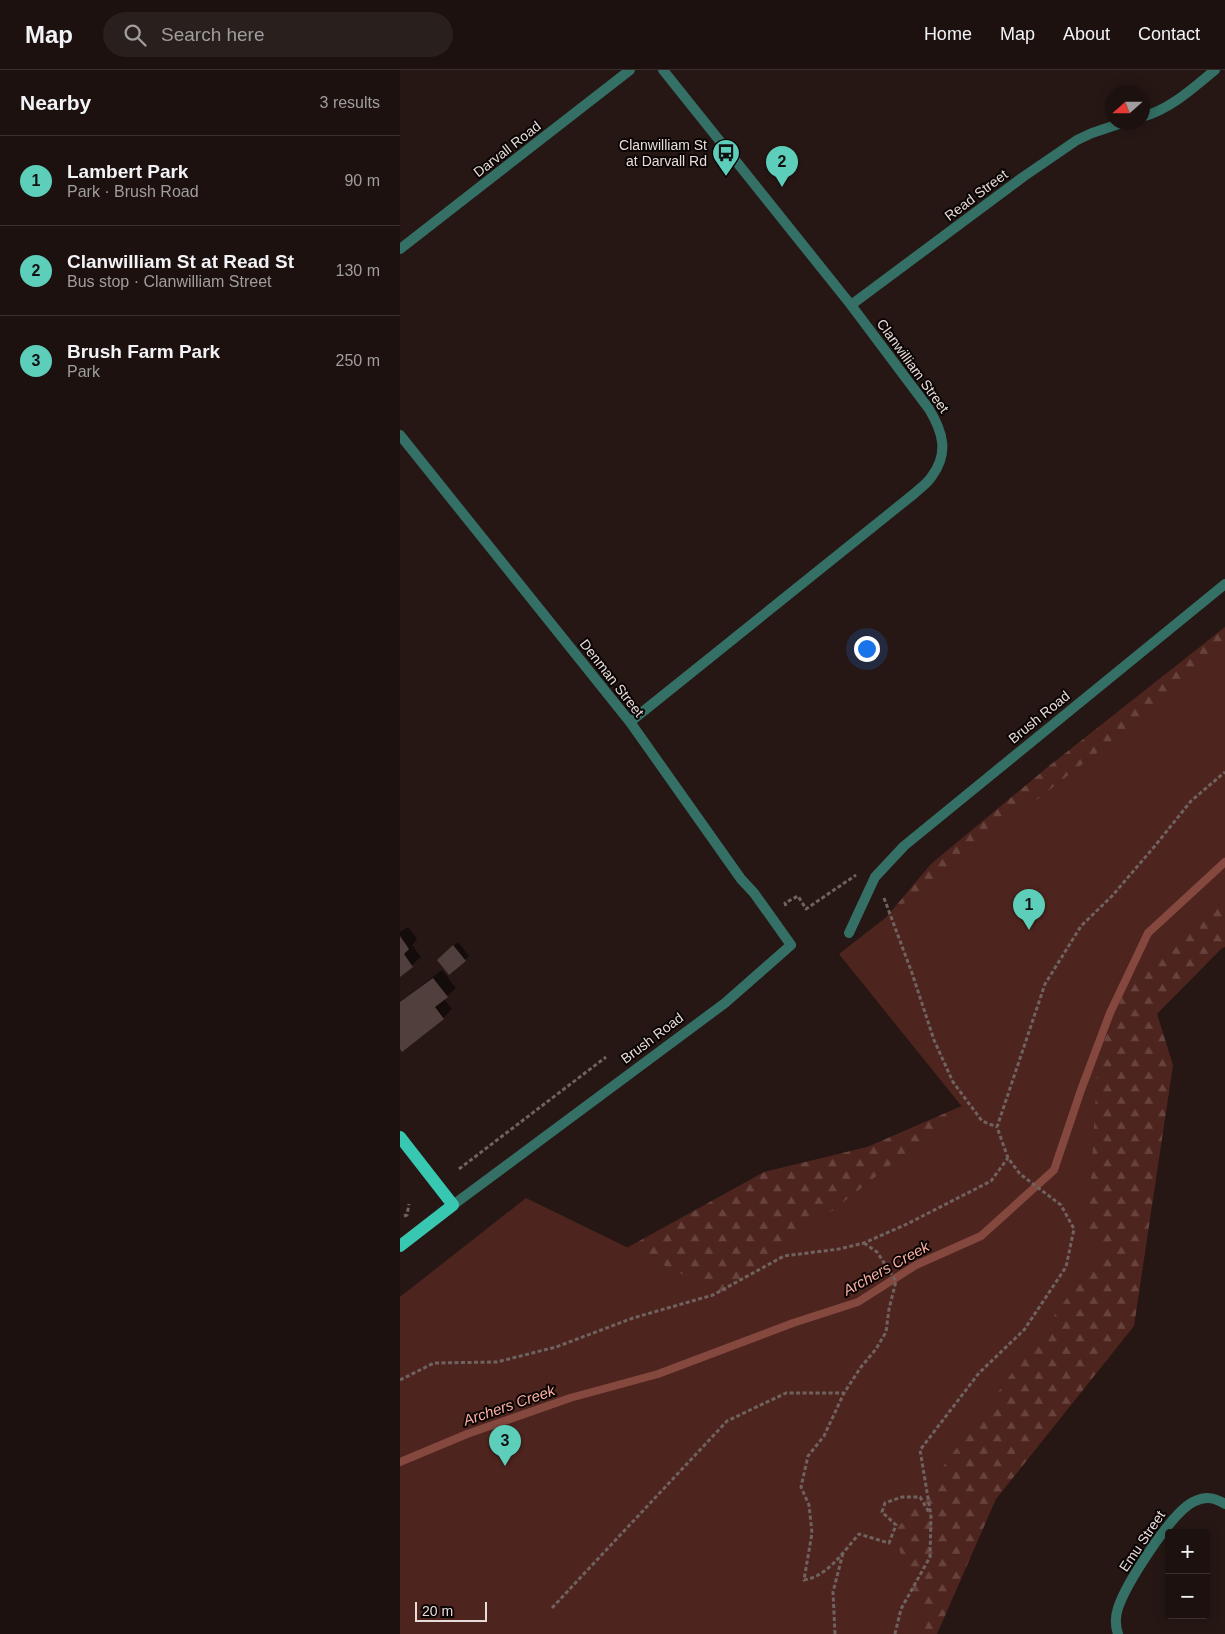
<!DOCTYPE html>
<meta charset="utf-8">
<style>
body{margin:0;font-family:Arial,sans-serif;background:#291f1d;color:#f1f3f6}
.controls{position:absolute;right:15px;bottom:15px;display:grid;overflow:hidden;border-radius:5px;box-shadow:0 2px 12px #0003}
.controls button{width:45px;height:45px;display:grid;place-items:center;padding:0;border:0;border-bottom:1px solid #3a312f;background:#1c110f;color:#f1f3f6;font:25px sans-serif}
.compass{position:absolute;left:705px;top:15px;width:45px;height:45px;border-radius:50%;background:#1c110f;box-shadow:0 2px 12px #0003;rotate:249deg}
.scale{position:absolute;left:15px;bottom:12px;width:72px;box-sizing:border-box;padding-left:5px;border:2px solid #e7dcda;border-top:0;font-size:14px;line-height:18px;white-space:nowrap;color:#e7dcda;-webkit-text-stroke:4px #0a0504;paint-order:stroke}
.you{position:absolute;left:466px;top:578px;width:18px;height:18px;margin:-12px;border:4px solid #fff;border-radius:50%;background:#1a73e8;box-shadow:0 0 0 8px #1a73e833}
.badge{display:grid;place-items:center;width:32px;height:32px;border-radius:50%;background:#5cceba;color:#111;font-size:16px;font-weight:700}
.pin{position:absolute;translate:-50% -41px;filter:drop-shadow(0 1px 2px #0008)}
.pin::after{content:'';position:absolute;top:26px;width:18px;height:15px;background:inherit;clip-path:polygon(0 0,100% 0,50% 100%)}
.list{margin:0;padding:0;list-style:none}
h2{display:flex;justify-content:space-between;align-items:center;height:65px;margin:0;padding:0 20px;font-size:21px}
h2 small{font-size:16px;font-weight:400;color:#a09d9e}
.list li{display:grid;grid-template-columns:32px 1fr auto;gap:15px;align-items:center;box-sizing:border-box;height:90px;padding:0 20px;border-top:1px solid #3a312f}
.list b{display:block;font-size:19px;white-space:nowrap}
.list p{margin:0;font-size:16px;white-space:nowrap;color:#a09d9e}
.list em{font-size:16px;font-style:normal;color:#a09d9e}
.icon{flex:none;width:28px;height:28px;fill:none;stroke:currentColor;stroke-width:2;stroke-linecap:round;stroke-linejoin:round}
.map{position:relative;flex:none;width:825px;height:1564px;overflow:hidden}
header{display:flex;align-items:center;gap:30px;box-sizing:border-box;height:70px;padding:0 25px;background:#1c110f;border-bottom:1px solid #3a312f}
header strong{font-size:24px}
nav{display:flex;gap:28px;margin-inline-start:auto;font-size:18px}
.search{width:350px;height:45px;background:#291f1d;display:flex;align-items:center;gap:12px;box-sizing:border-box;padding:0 18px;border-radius:28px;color:#a09d9e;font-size:19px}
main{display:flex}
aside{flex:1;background:#1c110f}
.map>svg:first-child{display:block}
</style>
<header>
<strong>Map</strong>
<div class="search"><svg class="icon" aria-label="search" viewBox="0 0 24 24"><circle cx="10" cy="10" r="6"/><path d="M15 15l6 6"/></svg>Search here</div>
<nav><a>Home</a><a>Map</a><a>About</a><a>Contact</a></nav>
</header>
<main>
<aside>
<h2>Nearby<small>3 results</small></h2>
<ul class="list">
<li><span class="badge">1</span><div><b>Lambert Park</b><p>Park · Brush Road</p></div><em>90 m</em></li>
<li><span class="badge">2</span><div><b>Clanwilliam St at Read St</b><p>Bus stop · Clanwilliam Street</p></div><em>130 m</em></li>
<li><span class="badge">3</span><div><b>Brush Farm Park</b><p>Park</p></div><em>250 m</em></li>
</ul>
</aside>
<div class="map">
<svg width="825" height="1564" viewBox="0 0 825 1564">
<defs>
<pattern id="forest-firs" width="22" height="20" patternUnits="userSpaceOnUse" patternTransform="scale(1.25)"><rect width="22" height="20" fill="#4e241e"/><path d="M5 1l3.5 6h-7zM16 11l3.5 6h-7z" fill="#68433e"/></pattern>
</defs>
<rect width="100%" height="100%" fill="#261714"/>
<path fill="url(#forest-firs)" d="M825 557V877L822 878 757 944 773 995 734 1256 596 1429 537 1564H0V1227L53 1187 212 1186 364 1102 467 1077 571 1032 484 850 531 794 649 696Z"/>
<path fill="#4e241e" d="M825 583V830L731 904 698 986 688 1165 701 1182 494 1463 527 1564H0V1227L126 1128 325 1225 563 1038 439 884Z"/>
<path fill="#0007" d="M8 857 17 869 12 875 21 887 0 906V862Z
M58 872 69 886 50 903 42 886Z
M42 900 56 918 44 929 52 939 43 948 0 977V932Z"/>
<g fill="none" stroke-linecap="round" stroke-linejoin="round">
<path stroke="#84483f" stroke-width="8" d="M0 1392 67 1364 170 1328 258 1304 393 1253 458 1232 516 1195 581 1166 654 1100 681 1020 710 943 748 863 825 792"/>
</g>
<path fill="#503f3c" d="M0 866 9 879 4 884 13 897 0 907Z
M53 875 66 891 49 905 37 890Z
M33 908 48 927 35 937 44 949 2 982 0 979V932Z"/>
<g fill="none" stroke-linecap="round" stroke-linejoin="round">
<path stroke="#6f625f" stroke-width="3" stroke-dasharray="4 2.5" stroke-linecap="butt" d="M484 828 512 903 534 970 553 1012 582 1051 597 1057
M386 836 385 833 398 826 406 839 456 805
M59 1099 206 987
M4 1146 7 1145 9 1134
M464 1173 477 1182 496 1211 489 1239 486 1262 476 1279 461 1297 444 1323 424 1366 408 1386 401 1417 409 1435 412 1463 404 1510C428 1506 443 1482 459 1464L489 1473 496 1455 482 1442 485 1433 502 1427H520L530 1444
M0 1310 34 1293 97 1292 156 1277 233 1248 313 1225 384 1186 439 1179 464 1173 507 1154 591 1111 608 1088
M152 1538 327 1351 386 1323H444
M435 1564 433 1522 443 1483
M495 1564 501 1539 530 1487 531 1446 520 1380 579 1303 624 1260 666 1197 674 1159 661 1135 620 1104 608 1088 597 1057 645 914 681 856 712 826 754 777 791 731 825 702"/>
<path stroke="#347065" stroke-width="10" d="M742 47C771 39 793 18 815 0
M0 179 230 0
M451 235 623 107 677 70 692 63 725 52
M0 365 230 652 341 809 354 823 391 875 325 933 53 1135
M230 652 515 423C520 418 528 413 532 406 549 383 543 362 529 339L451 235 263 0
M449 863 475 807 504 776 825 514
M718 1564C715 1555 715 1547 718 1538 726 1514 771 1443 793 1432 806 1426 813 1427 825 1434"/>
<path stroke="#38c7b1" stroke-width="12" d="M0 1067 53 1135 0 1176"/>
</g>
<defs>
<symbol id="bus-pin" viewBox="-11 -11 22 30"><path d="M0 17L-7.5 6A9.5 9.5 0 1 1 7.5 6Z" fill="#5cceba" stroke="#0a0504"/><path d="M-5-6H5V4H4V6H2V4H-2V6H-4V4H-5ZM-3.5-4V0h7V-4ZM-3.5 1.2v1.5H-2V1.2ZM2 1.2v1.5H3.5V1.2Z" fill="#111"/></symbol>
</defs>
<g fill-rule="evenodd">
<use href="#bus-pin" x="310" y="67" width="32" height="43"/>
</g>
<g text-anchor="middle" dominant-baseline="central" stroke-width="4" stroke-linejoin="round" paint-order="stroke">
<g font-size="14" fill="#e7dcda" stroke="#0a0504" text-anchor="end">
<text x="307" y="75">Clanwilliam St<tspan x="307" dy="16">at Darvall Rd</tspan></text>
</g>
<g font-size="14" fill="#e7dcda" stroke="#0a0504">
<text transform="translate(107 79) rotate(-38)">Darvall Road</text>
<text transform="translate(576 125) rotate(-37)">Read Street</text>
<text transform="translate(513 296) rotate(54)">Clanwilliam Street</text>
<text transform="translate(212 608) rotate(52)">Denman Street</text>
<text transform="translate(639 647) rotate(-39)">Brush Road</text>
<text transform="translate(252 968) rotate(-37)">Brush Road</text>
<text transform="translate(742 1471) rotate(-56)">Emu Street</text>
</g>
<g font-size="15" font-style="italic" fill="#fcb0a4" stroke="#0a0504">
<text transform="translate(486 1198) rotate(-29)">Archers Creek</text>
<text transform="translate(109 1335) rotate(-19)">Archers Creek</text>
</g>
</g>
</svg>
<div class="controls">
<button>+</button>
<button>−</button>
</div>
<svg class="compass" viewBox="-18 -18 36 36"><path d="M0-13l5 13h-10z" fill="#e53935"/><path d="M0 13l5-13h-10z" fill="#a09d9e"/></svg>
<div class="scale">20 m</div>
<div class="you"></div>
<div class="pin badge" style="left:629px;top:860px">1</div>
<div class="pin badge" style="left:382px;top:117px">2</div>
<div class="pin badge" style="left:105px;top:1396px">3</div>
</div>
</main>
